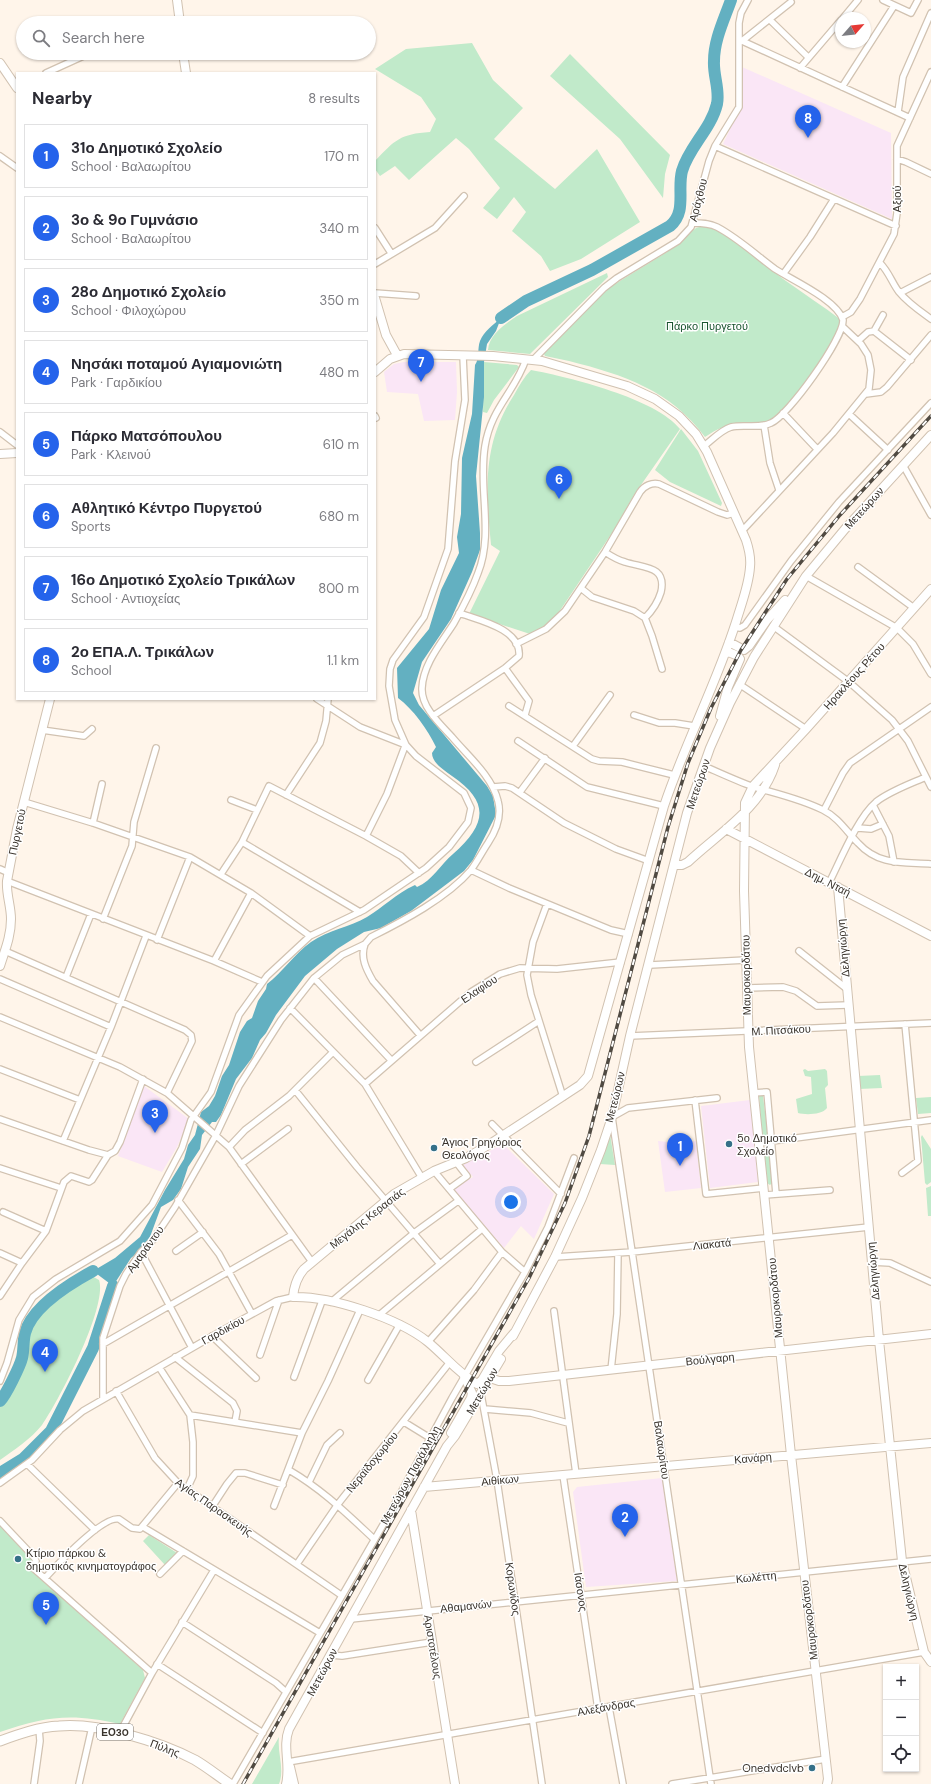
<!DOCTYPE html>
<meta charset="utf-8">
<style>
body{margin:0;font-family:"DM Sans",sans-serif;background:#f7f7f7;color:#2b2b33}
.controls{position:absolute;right:12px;bottom:12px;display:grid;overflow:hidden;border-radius:0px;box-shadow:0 1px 3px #0004}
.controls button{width:36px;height:36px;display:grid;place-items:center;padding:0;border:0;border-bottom:1px solid #e1e1e2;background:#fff;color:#2b2b33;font:20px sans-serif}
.compass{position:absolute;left:835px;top:12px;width:36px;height:36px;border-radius:50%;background:#fff;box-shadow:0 1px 3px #0004;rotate:62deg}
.you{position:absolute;left:511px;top:1202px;width:14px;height:14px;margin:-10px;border:3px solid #fff;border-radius:50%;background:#1a73e8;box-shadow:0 0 0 6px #1a73e833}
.badge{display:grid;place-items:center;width:26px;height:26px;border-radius:50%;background:#2563eb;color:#fff;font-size:13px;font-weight:700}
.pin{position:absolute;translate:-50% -33px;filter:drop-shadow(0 1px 2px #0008)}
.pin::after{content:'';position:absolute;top:21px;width:14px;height:12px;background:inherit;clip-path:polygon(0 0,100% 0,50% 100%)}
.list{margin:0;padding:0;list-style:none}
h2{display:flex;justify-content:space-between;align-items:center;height:52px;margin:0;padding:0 16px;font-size:17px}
h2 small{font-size:13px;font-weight:400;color:#7c7c81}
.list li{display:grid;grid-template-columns:26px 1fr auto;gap:12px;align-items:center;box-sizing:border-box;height:64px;margin:0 8px 8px;padding:0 8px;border:1px solid #e1e1e2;border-radius:0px}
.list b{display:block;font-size:15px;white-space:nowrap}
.list p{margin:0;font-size:13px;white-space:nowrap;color:#7c7c81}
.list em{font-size:13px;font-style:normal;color:#7c7c81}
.icon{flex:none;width:22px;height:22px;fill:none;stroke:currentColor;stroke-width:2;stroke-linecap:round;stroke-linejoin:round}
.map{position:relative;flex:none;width:931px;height:1784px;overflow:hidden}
.search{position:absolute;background:#fff;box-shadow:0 1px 3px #0004;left:16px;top:16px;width:360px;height:44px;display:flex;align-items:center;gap:10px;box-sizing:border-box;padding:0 14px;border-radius:22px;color:#7c7c81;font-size:15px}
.panel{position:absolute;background:#fff;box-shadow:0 1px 3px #0004;left:16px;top:72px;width:360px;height:628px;border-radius:0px}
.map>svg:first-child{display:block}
</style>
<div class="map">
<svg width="931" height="1784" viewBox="0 0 931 1784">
<rect width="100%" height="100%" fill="#fff5ea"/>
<path fill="#fae6f6" d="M742 67 891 133 892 219 723 144 739 110 742 101Z
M404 362H456L457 392 455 420 424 421 418 394 387 392 384 372 394 364Z
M144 1086 189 1119 177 1147 162 1172 118 1156Z
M750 1100 758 1182 710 1188 701 1106Z
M658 1141 677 1143 696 1141 701 1188 665 1192Z
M503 1144 554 1194 534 1239 521 1226 504 1248 453 1189 473 1177 463 1165Z
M662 1478 677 1581 586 1587 573 1492 577 1487Z"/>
<path fill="#c1eaca" d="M472 43 493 80 523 108 494 139 555 189 597 149 640 222 581 259 550 271 541 256 512 231 526 212 514 197 497 219 483 208 500 188 469 149 456 138 409 180 395 166 380 176 375 169V161C395 140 400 134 430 132L436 119 421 97 375 69 406 49Z
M570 54 670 155 665 174 663 198 620 139 550 76Z
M705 225C730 232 764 265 786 281 804 294 823 306 841 320V325C826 351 794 409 766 422 760 425 750 423 742 424 727 424 717 429 705 437 670 390 624 375 569 361 561 359 553 358 545 356L543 352 607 289 667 252 696 228Z
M607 273 608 277 530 354 488 350C489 335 505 324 517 316Z
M484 362 517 365 519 367 494 400 487 413 483 412Z
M531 370C569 377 657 399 680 429L634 495 614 530 559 612 548 626 530 634 469 614 500 551 491 545C486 489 482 444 514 395 519 386 524 377 531 370Z
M681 429 698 451 722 503 721 506 670 482 655 470Z
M805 1069 808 1071 825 1069 827 1071 828 1085 825 1088 827 1108C822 1115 805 1115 798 1113L796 1099 812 1094 811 1077 805 1076 803 1070Z
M880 1075 882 1088 859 1089 858 1076Z
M759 1095 763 1096 768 1136 765 1138 762 1136Z
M931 1097V1113L918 1114 916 1098Z
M610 1134 615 1165 600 1164Z
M922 1135 931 1149V1182L927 1185 925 1183 921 1137Z
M767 1147 769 1149 772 1183 770 1185 767 1183 764 1150Z
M931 1186V1216H928L926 1188Z
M90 1275 99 1280C108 1306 59 1401 42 1425 31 1439 14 1450 0 1460V1407L8 1394 23 1361 32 1323 48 1304Z
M0 1526 33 1558 42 1580 143 1670 145 1678 120 1724C72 1713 46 1716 0 1732Z
M149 1535 177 1553 165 1565 143 1541Z
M279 1737C277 1753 285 1769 279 1784H252Z"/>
<path fill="#63b0c1" d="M501 318 496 331 487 344 484 362V397L476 476 480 533V550L472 572 451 619 422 662 413 693 419 705 487 786 493 796 496 815 473 860 464 871 411 911 381 928 364 932 337 949 305 976 276 1015 266 1033 260 1040 252 1058 236 1079 221 1115 216 1122H212L202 1135 200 1149 188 1167 181 1189 173 1200 161 1207 147 1245 131 1258 113 1286 93 1271 115 1258 140 1237 165 1190 184 1159 188 1145 195 1135 201 1112 209 1106 215 1096 222 1076 229 1065 240 1032 247 1021 252 1018 258 1001 266 989 267 984C283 972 294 954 311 942 328 930 350 927 367 917 384 907 395 894 415 885L417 887C432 881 441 864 453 854 487 824 490 802 452 776 444 770 432 763 432 753L436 747C428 730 413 709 398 698L397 668 429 629 441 590 459 553 457 537 461 514 462 458 472 414 475 365C480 358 477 349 480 341 484 331 493 325 501 318Z"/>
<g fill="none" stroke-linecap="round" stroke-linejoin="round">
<path stroke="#63b0c1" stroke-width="12" d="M501 318 526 301 592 270 670 226C687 212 677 190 682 171 689 147 711 129 717 104 720 90 713 75 714 61 714 40 724 20 731 0
M0 1401C6 1395 20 1366 22 1358 24 1350 23 1341 25 1333 32 1307 71 1283 93 1271
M0 1473 23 1459 51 1431 93 1348 113 1286"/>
<defs>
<path id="street" d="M883 0 911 13 918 0
M843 18 858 0
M770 20 808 57
M740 40 910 118
M742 41 791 2
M800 68 841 20
M46 73 90 53
M842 87 894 6
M898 112 903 77 931 13
M715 146 896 226
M0 156 17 168
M897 159 906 162 931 174
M693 223C701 223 709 223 717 227 738 238 756 255 775 269 792 280 837 300 843 320 844 338 788 416 771 423 759 429 744 424 731 427 721 430 712 440 704 446
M375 228 391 253
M880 263C889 272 892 283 899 292 908 303 920 311 931 319
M375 264 435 228 464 196
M784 273 810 237 834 199
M375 293 416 296
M900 293 931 277
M842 317 851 312 860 299 894 234 897 213V146L931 72
M874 331 883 315
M858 341 868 332 874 331 911 360
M533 360 604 288 617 278 678 241 691 227 709 161 715 146 739 107V23L741 13 748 0
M866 394 881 392 887 387 931 335
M783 413 817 449
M849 414 888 450
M375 416 376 418
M764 425 770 463 779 490
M0 432 17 445
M903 465 931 515
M742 531 833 433 869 389 871 370 868 355 861 344 843 327
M605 552C611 556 617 560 625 562 643 568 667 565 661 592 658 602 652 611 645 618
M858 567 914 608
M806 576 897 628 913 644 931 674
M582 589 592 597 634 611 645 618 652 636 662 669
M773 626 849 682 892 720 908 741 931 787
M734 627 740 628 745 625 791 561 839 502 931 403
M516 644 546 629 565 611 605 552 640 492C644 486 652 482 659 484L718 512 727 515 734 513
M505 668 529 701 525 715
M739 684 806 729
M317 699 360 727 406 745
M509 706 592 759 599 761 622 762 674 775
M634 715 659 723H675L694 726
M433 716 505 668 519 656C522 629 478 620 459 613
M42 730 84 736 92 729
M518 741 587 787 664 806
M573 746 610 695
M704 766C720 773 737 781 754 787 778 794 801 799 823 810 839 818 846 831 858 843 879 866 903 862 931 864
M493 787 505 786 512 788 564 823 616 849 649 861
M520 792 545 758
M286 795 320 743 326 721 328 699
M231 800 257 810
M24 802 93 823 190 857 251 893 310 936
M873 805 889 836 894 862
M824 810 843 773 850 763 931 707
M93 823 102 784
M858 828 871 829 883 824
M366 836 387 794 405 746
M242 842 360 912
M0 869 9 873
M471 870 509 888 611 930 629 934
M221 874 242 842 269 786 366 836 401 856 419 873
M7 881 214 961 262 982
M829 883C840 861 858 817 876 802 890 791 910 784 926 777
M547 904 533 942 527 975 531 995 563 1097
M103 919 132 846 134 822 156 748
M157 940 190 857
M365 944C360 957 366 969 373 981L420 1035
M5 951 185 1030 191 1035 192 1041 167 1093
M799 951 847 989
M214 961 251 893
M650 965 746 960
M66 977 91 914
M314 978 391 1060
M0 979 111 1027
M747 988 783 987 796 991 817 1006 848 1005
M290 1008 365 1084 422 1178
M0 1017 120 1067 167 1093 229 1147 312 1262
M630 1036 931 1023
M476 1062 539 1021
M0 1069 80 1100
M365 1084 471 992 500 974 520 968 557 969 621 962
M295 1090 357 1167 440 1264
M753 1093 767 1092 776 1194
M695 1100 706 1194 764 1188
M0 1119 89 1150 108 1155 115 1151 120 1142 143 1079
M492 1124 561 1194
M63 1141 111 1027 146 936
M758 1143 931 1120
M229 1147 245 1130 289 1096 333 1052
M241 1164 288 1129
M0 1168 61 1188
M434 1171 502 1252 525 1272
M902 1173 918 1161 905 1024
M449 1189 467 1176 456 1162
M765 1195 830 1190
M178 1200 219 1254 252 1314
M3 1212 46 1231
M176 1251 203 1232
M141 1252 192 1348
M0 1253 22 1263
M555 1257 632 1252 869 1227
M872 1262 890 1263 931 1282
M0 1296 22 1263 46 1231 64 1182 71 1176 89 1182 92 1180 108 1155
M331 1302 414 1233 458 1201
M554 1311 576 1474
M378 1316 482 1229
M212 1336 256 1378
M428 1342 474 1290 502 1252
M103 1344 292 1235
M260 1355 279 1300
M175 1357 233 1403 237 1411 235 1422
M159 1367 190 1415 193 1442V1476L187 1489
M611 1370 617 1314 618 1253
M294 1377 322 1301
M368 1380 400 1324
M0 1381 7 1363 19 1320 33 1297 56 1279 120 1241 152 1205 182 1148 191 1120 211 1092 239 1015 267 976 310 936 364 910 426 868 449 847 468 822 471 808 464 793 416 756 406 745 395 720 389 686 390 669 393 660 424 617 448 549 455 461 465 400 463 356
M116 1391 155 1458 178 1483 341 1595
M481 1394 497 1480 542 1784
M103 1398V1338L120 1286 126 1274 141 1252 153 1240 175 1207 216 1135 239 1086 281 1020 314 978 342 955 365 944 371 937C403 921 447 898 471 870 477 862 482 852 488 843 496 831 502 816 498 801 492 776 468 756 452 737 440 724 421 707 422 688 423 664 442 642 454 623 463 607 472 590 478 573 494 533 478 488 485 446 491 408 515 392 526 359
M485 1409 531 1413 568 1423
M190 1415 302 1433
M404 1422 430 1438
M27 1464 95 1530
M289 1470C323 1490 346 1513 374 1539
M563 1475 598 1709
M309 1482 327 1445 340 1433
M0 1483 32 1460 60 1430 83 1411 223 1330 276 1301 293 1297
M274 1506 302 1433 328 1381 360 1310
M212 1507 227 1484 236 1473H245L283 1485
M0 1521 34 1557 36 1561 32 1567 152 1673
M143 1527 320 1633
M297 1564 338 1504 450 1362
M160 1574 183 1551
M45 1578C57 1565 102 1516 119 1519L132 1528 140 1529 178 1483
M351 1619 931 1559
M182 1622 276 1683 286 1692
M331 1655 342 1656 432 1642
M157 1664 263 1733
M609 1707 623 1784
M119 1734 152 1673 214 1570
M288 1762 924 1652
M34 1784 40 1741 39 1729
M79 1784 92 1727
M233 1784 391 1511 452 1398 525 1272 548 1227 574 1158
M672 1784 826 1759
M711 1784 612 1117 628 1108 717 1098"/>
<path id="secondary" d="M177 0 180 23
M183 53 186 73
M0 63 17 88
M375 298 386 335 397 355
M375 372 390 359 404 354 493 356 542 361 627 386 655 399 679 416 696 434 707 452 746 540C749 549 751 558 750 567 749 585 741 605 736 622 716 685 685 743 664 806L588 1076 580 1085 490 1144 466 1158 434 1171 394 1194 304 1269C297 1277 294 1286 293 1297 331 1296 398 1318 428 1342 445 1356 458 1373 477 1384L482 1380 499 1351 514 1333
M0 454 17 453
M729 642 744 650 749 646 767 620 785 600
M720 716 728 687 740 659 738 656 726 651
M726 829 931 936
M674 865H682L688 862C719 833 761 808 775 765
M838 887 879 1340 902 1561 924 1652 931 1662
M0 966C5 950 11 936 11 919 11 906 6 894 7 881L17 829 50 699
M513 1336 555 1257 582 1198 601 1150 612 1117 630 1036 687 813 710 748 730 703 754 657 806 576 845 529 931 435
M490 1378 499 1381H509L931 1334
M451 1433 471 1398 472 1393 464 1376
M424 1487 931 1443
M411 1510 455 1784
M290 1767 294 1784
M286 1784C291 1765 282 1747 289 1729L447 1446 455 1436 501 1359
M827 1784 828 1779 791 1455 749 1047 744 891 745 803 753 786 806 729 931 589"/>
<path id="primary" d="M0 1741C19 1734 39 1727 59 1726 97 1722 161 1742 195 1760 207 1767 218 1776 230 1784"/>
</defs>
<use href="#street" stroke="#d1c2b1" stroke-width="8"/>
<use href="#secondary" stroke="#d1c2b1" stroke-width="10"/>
<use href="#primary" stroke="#d1c2b1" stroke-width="11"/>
<use href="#street" stroke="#fff" stroke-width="5.5"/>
<use href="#secondary" stroke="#fff" stroke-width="8"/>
<use href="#primary" stroke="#fff" stroke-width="9"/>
<defs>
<path id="rail" d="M243 1784 529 1278 565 1203 589 1136 668 827 688 763 711 708 741 650 787 579 840 515 931 416"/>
</defs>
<use href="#rail" stroke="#504a42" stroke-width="3.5"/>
<use href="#rail" stroke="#fff" stroke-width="2" stroke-dasharray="6" stroke-linecap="butt"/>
</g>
<g fill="#357088" stroke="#fff" stroke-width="1.5">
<circle cx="729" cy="1144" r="4"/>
<circle cx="434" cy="1148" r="4"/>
<circle cx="18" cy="1559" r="4"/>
<circle cx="812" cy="1768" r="4"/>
</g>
<g text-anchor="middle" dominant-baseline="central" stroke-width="3" stroke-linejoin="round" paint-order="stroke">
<rect fill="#fff" stroke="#74706b" stroke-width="1" x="97" y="1724" width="36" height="16" rx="3"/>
<g font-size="10" font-weight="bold" fill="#39332c">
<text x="115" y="1732">ΕΟ30</text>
</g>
<g font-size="11" fill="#39332c" stroke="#fff">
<text transform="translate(897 199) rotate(-90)">Αξιού</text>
<text transform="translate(698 200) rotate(-76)">Αράχθου</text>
<text transform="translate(864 508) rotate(-48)">Μετεώρων</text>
<text transform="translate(854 676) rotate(-48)">Ηρακλέους Ρέτου</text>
<text transform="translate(698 784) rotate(-71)">Μετεώρων</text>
<text transform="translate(17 832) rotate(-78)">Πυργετού</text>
<text transform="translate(828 882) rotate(27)">Δημ. Νταή</text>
<text transform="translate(843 948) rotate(-95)">Δεληγιώργη</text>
<text transform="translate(746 975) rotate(-91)">Μαυροκορδάτου</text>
<text transform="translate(479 989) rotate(-34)">Ελαφίου</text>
<text transform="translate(781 1030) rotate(-3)">Μ. Πιτσάκου</text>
<text transform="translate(615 1097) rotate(-76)">Μετεώρων</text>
<text transform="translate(367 1218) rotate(-38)">Μεγάλης Κερασιάς</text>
<text transform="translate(712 1244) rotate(-6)">Λιακατά</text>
<text transform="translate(145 1249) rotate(-54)">Αμαράντου</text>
<text transform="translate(873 1271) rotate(-95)">Δεληγιώργη</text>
<text transform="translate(775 1298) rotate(-95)">Μαυροκορδάτου</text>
<text transform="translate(223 1330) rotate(-29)">Γαρδικίου</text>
<text transform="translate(710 1359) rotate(-6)">Βούλγαρη</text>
<text transform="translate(482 1391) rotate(-60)">Μετεώρων</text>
<text transform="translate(662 1450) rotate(82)">Βαλαωρίτου</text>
<text transform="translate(753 1458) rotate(-5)">Κανάρη</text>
<text transform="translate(372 1462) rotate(-51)">Νεραϊδοχωρίου</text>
<text transform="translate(410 1475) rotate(-61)">Μετεώρων Παράλληλη</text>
<text transform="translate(500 1480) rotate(-5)">Αιθίκων</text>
<text transform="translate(214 1507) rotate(35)">Αγίας Παρασκευής</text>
<text transform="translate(756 1577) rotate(-6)">Κωλέττη</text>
<text transform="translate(513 1589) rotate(82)">Κορωνίδος</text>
<text transform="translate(581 1592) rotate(82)">Ιάσονος</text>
<text transform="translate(909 1592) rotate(77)">Δεληγιώργη</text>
<text transform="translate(466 1606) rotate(-6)">Αθαμανών</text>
<text transform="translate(809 1620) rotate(-97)">Μαυροκορδάτου</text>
<text transform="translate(433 1647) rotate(81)">Αριστοτέλους</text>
<text transform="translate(322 1672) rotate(-62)">Μετεώρων</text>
<text transform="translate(606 1707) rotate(-10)">Αλεξάνδρας</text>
<text transform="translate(165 1748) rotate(21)">Πύλης</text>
</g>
<g font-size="11" fill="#19542e" stroke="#fff">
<text x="707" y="326">Πάρκο Πυργετού</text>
</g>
<g font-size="11" fill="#39332c" stroke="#fff" text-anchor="start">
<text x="737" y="1138">5ο Δημοτικό<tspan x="737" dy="13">Σχολείο</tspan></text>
<text x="442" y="1142">Άγιος Γρηγόριος<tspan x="442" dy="13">Θεολόγος</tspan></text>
<text x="26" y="1553">Κτίριο πάρκου &amp;<tspan x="26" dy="13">δημοτικός κινηματογράφος</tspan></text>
<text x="804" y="1768" text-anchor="end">Onedvdclvb</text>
</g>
</g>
</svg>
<div class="controls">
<button>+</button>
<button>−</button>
<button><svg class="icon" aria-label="locate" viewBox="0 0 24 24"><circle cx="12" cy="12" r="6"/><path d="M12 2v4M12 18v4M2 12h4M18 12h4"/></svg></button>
</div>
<svg class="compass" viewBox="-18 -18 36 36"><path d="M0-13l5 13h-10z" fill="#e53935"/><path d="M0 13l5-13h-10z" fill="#7c7c81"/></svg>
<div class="you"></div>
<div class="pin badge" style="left:680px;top:1166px">1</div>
<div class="pin badge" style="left:625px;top:1537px">2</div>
<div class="pin badge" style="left:155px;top:1133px">3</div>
<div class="pin badge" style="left:45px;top:1372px">4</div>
<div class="pin badge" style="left:46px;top:1625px">5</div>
<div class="pin badge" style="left:559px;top:499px">6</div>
<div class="pin badge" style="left:421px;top:382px">7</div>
<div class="pin badge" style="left:808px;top:138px">8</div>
<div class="search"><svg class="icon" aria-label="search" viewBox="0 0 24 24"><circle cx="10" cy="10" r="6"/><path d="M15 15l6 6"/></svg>Search here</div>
<section class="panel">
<h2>Nearby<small>8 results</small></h2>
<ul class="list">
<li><span class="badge">1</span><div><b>31ο Δημοτικό Σχολείο</b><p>School · Βαλαωρίτου</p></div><em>170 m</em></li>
<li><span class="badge">2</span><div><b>3ο &amp; 9ο Γυμνάσιο</b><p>School · Βαλαωρίτου</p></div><em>340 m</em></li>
<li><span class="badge">3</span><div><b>28ο Δημοτικό Σχολείο</b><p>School · Φιλοχώρου</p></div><em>350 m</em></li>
<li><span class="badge">4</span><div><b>Νησάκι ποταμού Αγιαμονιώτη</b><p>Park · Γαρδικίου</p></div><em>480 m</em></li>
<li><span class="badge">5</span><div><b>Πάρκο Ματσόπουλου</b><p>Park · Κλεινού</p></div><em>610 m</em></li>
<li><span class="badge">6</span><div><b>Αθλητικό Κέντρο Πυργετού</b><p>Sports</p></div><em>680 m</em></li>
<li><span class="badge">7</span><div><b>16ο Δημοτικό Σχολείο Τρικάλων</b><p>School · Αντιοχείας</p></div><em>800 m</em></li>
<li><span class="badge">8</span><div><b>2ο ΕΠΑ.Λ. Τρικάλων</b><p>School</p></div><em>1.1 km</em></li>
</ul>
</section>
</div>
